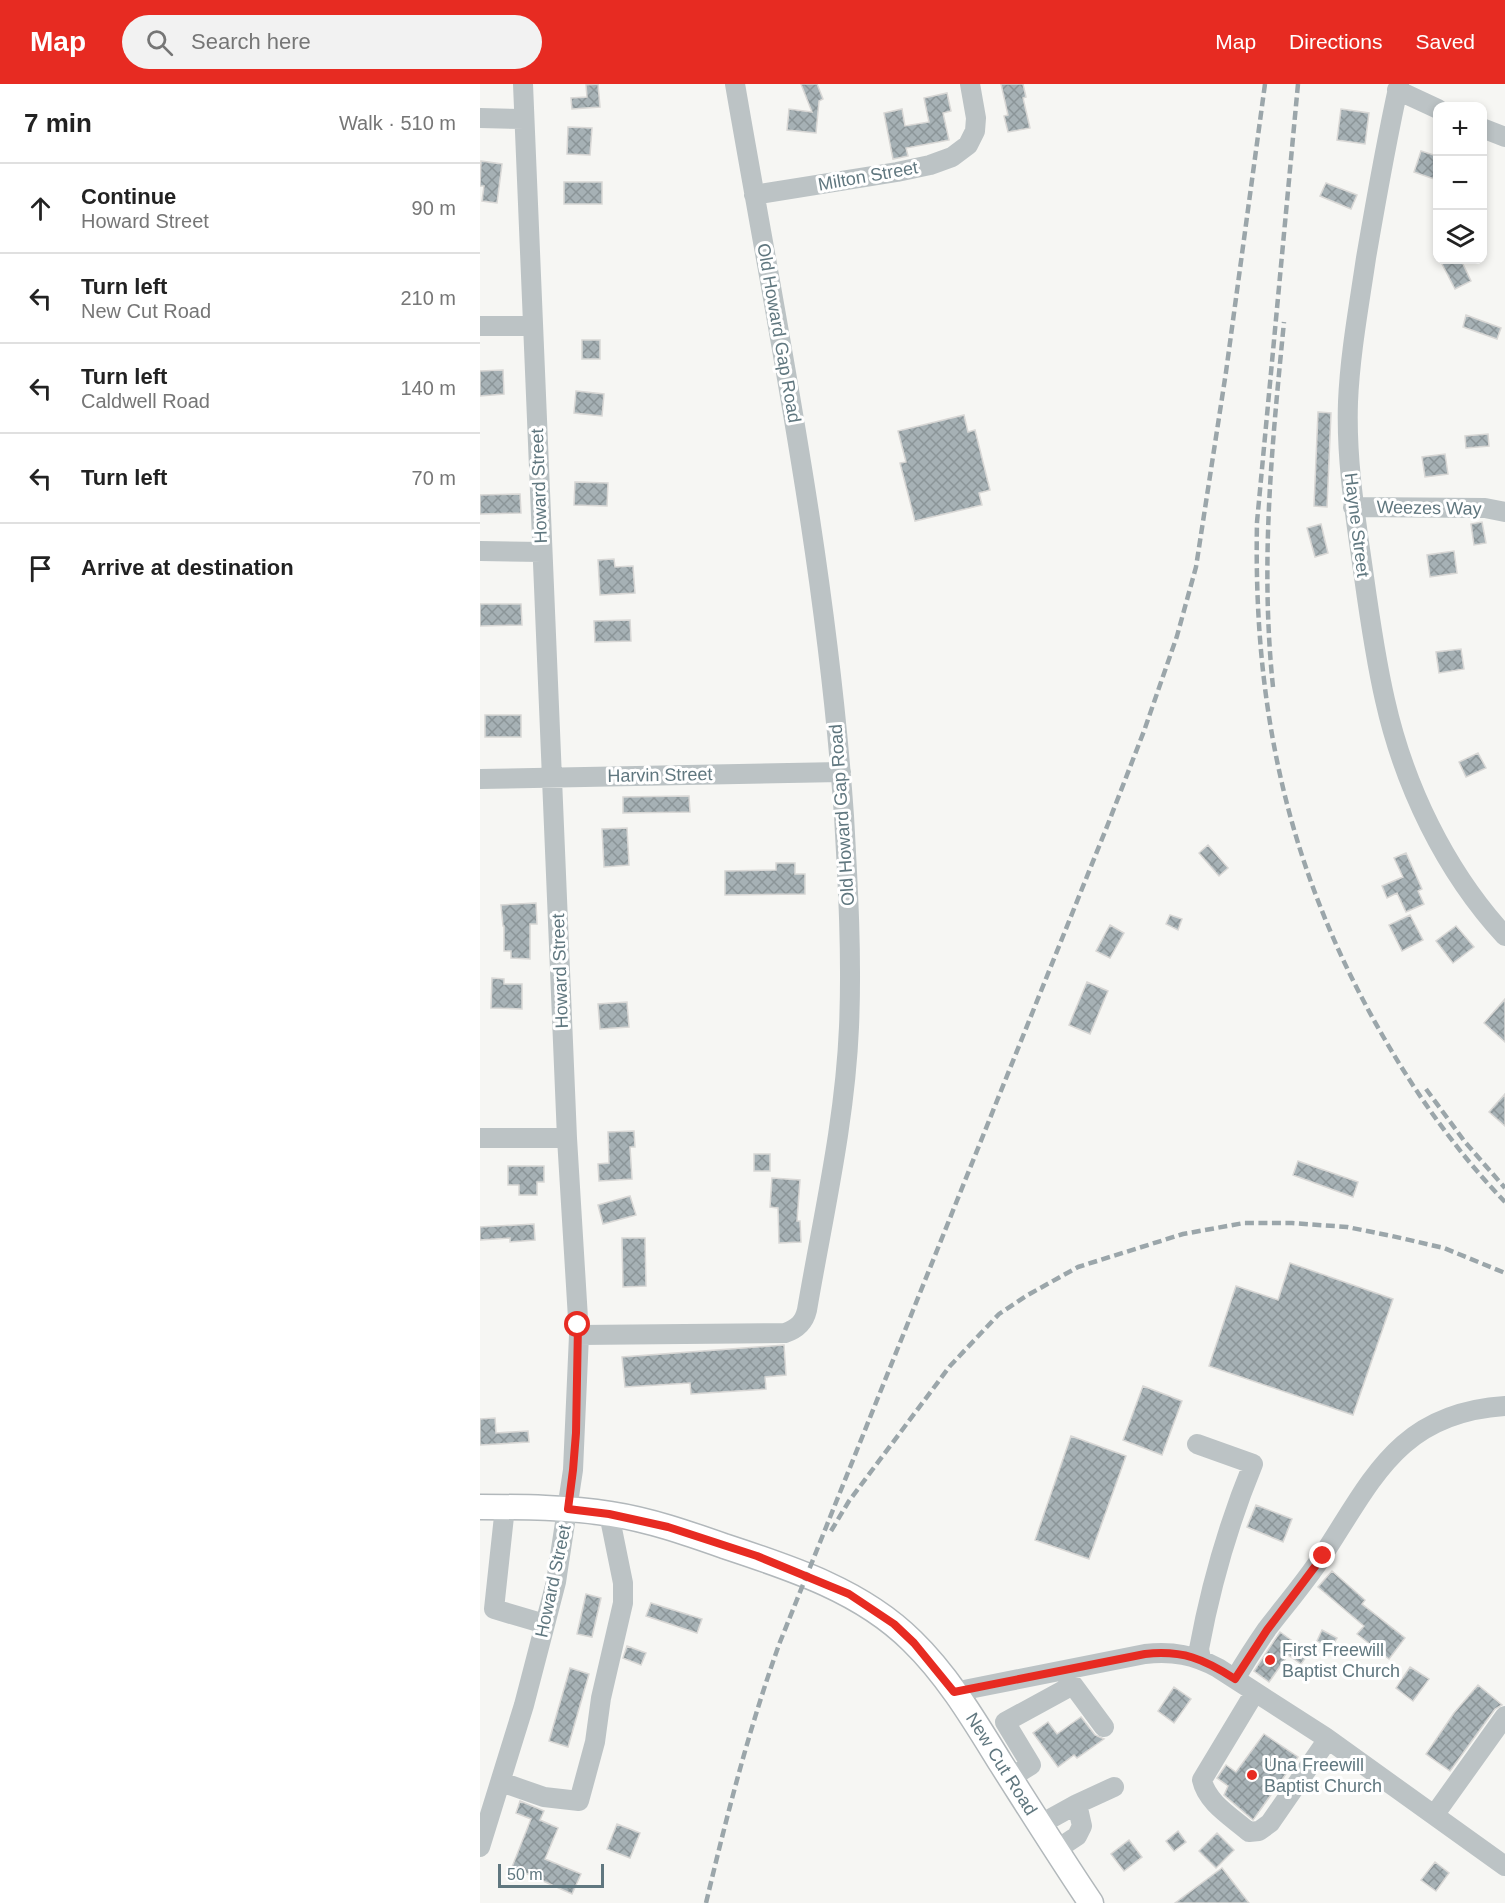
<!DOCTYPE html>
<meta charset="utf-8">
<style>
body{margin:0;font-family:Arial,sans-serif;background:#f2f2f2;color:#222}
.controls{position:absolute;right:18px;top:18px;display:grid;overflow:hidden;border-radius:12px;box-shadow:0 3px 9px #0003}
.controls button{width:54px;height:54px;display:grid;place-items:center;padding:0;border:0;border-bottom:2px solid #e0e0e0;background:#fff;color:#222;font:30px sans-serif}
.scale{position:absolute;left:18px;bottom:15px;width:106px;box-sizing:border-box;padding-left:6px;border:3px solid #60777f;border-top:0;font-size:16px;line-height:21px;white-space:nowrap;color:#60777f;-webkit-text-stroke:4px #fff;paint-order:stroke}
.stop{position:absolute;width:18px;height:18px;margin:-14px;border:4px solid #e72b22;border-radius:50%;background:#fff}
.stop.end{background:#e72b22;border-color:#fff;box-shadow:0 2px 6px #0008}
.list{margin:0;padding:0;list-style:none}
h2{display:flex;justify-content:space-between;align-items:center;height:78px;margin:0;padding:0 24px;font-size:26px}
h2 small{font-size:20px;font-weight:400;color:#767676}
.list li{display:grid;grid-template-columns:39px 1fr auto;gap:18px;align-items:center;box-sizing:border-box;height:90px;padding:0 24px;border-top:2px solid #e0e0e0}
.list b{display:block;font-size:22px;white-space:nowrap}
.list p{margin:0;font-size:20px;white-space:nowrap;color:#767676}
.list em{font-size:20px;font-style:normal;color:#767676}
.icon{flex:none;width:33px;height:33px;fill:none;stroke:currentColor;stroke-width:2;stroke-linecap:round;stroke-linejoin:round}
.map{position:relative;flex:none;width:1025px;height:1819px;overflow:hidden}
header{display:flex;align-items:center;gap:36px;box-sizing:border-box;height:84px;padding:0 30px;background:#e72b22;color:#fff}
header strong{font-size:28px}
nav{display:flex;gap:33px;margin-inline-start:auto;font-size:21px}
.search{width:420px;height:54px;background:#f2f2f2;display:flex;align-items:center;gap:15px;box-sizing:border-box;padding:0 21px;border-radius:33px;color:#767676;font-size:22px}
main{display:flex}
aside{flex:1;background:#fff}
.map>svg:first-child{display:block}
</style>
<header>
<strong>Map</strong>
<div class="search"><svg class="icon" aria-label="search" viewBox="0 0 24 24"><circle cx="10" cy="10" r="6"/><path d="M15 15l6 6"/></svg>Search here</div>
<nav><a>Map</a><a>Directions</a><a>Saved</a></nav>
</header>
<main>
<aside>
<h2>7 min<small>Walk · 510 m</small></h2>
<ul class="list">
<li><svg class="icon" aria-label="ahead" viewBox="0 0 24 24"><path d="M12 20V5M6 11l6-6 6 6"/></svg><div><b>Continue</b><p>Howard Street</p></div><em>90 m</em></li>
<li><svg class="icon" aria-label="left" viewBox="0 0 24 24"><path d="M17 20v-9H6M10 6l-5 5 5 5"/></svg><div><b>Turn left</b><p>New Cut Road</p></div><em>210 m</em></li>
<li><svg class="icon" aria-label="left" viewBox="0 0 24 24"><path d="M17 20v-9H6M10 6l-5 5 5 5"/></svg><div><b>Turn left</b><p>Caldwell Road</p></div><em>140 m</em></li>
<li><svg class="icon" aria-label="left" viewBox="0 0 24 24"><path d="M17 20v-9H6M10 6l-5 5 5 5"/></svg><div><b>Turn left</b></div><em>70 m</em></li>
<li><svg class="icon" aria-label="arrive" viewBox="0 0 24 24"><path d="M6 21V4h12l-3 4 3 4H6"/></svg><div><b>Arrive at destination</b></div></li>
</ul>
</aside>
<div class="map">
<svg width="1025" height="1819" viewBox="0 0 1025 1819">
<defs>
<pattern id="building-cross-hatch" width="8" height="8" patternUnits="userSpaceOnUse" patternTransform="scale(1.5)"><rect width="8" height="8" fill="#a6b1b5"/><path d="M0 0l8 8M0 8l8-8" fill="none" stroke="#8b9598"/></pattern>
</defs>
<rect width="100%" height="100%" fill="#f6f6f3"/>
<path fill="url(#building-cross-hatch)" stroke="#d8d7d5" stroke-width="1.5" d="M118 0 120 23 92 25 91 14 107 13 106 1Z
M321 0H337L343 15 339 17 336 49 307 46 309 25 332 28Z
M521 0H543L546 13 543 14 550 44 528 48 524 32 528 31Z
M467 9 471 27 463 29 469 56 426 64 428 72 413 75 404 29 422 25 425 42 449 38 444 14Z
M861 25 889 29 885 60 857 56Z
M88 43 112 44 110 71 87 70Z
M941 67 957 72V96L934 88Z
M1 77 22 80 17 119 2 117 4 102H0Z
M84 98H122V120H84Z
M846 99 877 111 871 125 840 112Z
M960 176H981L991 197 975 205Z
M986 231 1021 244 1017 255 983 243Z
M102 256H120V275H102Z
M23 286 24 310 0 312V287Z
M96 307 124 310 122 332 94 329Z
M838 328 851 329 847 423 834 422Z
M484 331 488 348 495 346 510 406 499 409 502 421 435 437 420 379 426 378 418 347Z
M1008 350 1009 362 986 364 985 352Z
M965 370 968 390 945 393 942 373Z
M95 398 128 399 127 422 94 421Z
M40 410 41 429 0 430V411Z
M1002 438 1006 459 994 461 991 440Z
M841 440 848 469 835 473 827 444Z
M974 467 977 489 950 493 947 471Z
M134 475 135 483 153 482 155 509 120 511 118 476Z
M0 520H41L42 541 0 542Z
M150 536 151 557 115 558 114 537Z
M981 565 984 585 959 589 956 568Z
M5 631H41V653H5Z
M998 669 1006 684 986 693 979 678Z
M209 712 210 728 143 729V713Z
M147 744 149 781 124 783 122 745Z
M728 761 748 784 739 792 719 769Z
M926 769 942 805 938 807 944 820 926 828 917 809 907 814 902 802 923 793 914 774Z
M296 779H315V790H325V810L245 811V787L296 786Z
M56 819 57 840H50V875L31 874V867H24V842H23L21 821Z
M690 831 702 835 698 846 686 840Z
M930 831 943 856 922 867 909 841Z
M630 841 644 849 630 874 616 867Z
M976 842 994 863 973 879 956 857Z
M12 894 24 895V900H42V925L11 924Z
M607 898 628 907 610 950 589 941Z
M1025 915V958L1004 939Z
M147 918 149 943 120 945 118 920Z
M1025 1010V1042L1009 1028Z
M154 1047 155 1063H150L152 1095 119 1097 118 1080 129 1079 128 1048Z
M274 1070H290V1087H274Z
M818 1077 878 1098 873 1113 813 1091Z
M28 1082H64V1098H57V1111H39V1101H28Z
M292 1094 320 1096 317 1137H320L321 1158 299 1159 298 1124 290 1123Z
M150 1112 156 1131 123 1140 118 1121Z
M54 1140 55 1156 30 1158V1154L0 1156V1143Z
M142 1154H165L166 1202 143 1203Z
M810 1179 913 1215 873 1331 729 1282 756 1202 798 1216Z
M304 1261 306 1291 285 1293 286 1305 211 1310 210 1299 145 1303 142 1273Z
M663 1302 702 1317 682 1371 643 1356Z
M15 1334 16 1349 48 1347 49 1358 0 1361V1335Z
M591 1352 646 1372 609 1475 555 1456Z
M776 1421 812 1435 803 1458 767 1443Z
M852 1487 885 1516 882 1520 925 1554 909 1575 877 1550 884 1542 838 1503Z
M106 1510 121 1514 112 1553 97 1550Z
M171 1519 222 1535 217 1549 166 1532Z
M842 1546 857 1554 851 1564 837 1557Z
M800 1548 829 1569 821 1580 808 1571 789 1598 774 1587Z
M147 1562 166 1569 161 1581 143 1574Z
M930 1583 949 1595 933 1617 916 1604Z
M90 1584 109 1590 88 1663 69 1657Z
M998 1601 1022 1621 1015 1625 970 1687 946 1670 974 1629Z
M694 1603 711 1615 694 1639 678 1627Z
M601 1633 615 1651 624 1655 597 1674 594 1671 578 1683 553 1649 568 1638 577 1650Z
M784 1650 818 1673 773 1736 744 1711 748 1702 737 1694 746 1681 756 1688Z
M40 1717 64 1727 60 1736 78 1744 65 1775 101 1790 92 1810 32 1783 51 1735 36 1729Z
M137 1740 160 1749 150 1774 127 1765Z
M698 1747 706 1758 694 1767 686 1757Z
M737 1749 754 1766 736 1784 719 1767Z
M649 1756 662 1773 644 1787 631 1770Z
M955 1778 969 1789 956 1807 941 1796Z
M742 1784 769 1819H695Z"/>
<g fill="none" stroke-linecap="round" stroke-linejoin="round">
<defs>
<g id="major">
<path id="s1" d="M0 1423C43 1423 88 1423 131 1430 170 1436 207 1449 244 1462 311 1484 382 1507 432 1557 468 1592 494 1636 520 1678 550 1725 580 1773 611 1819"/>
</g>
</defs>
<use href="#major" stroke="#b2b8bb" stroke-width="27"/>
<path stroke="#bcc3c5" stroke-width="20" d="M919 0C906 58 896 116 886 174 879 222 870 270 868 318 866 375 875 430 883 486 889 529 895 573 905 616 924 701 965 787 1025 852
M917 6 958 25
M0 34 44 35
M1002 44 1025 53
M274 111 417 88 450 81 472 73 488 61 495 47 496 34 490 0
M0 242H53
M873 423 1005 424 1025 428
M0 467 62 468
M0 695 361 688
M0 1054H87
M99 1251 305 1249C317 1245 324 1239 327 1226 343 1132 365 1039 369 943 372 873 368 802 364 732 347 485 297 243 255 0
M717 1360 773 1380C748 1441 731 1500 719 1565L721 1575
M25 1423 14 1525 65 1540
M755 1595C765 1578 776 1561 787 1545 804 1523 821 1503 837 1480 891 1400 915 1329 1025 1322
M474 1608 665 1570C693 1567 714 1571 738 1584L845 1653 1025 1782
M775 1608 722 1696C727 1719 752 1733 769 1748L779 1747 790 1739 848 1655
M530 1694 551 1681 525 1638 593 1601 624 1643
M21 1698 64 1713 99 1717 115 1658 121 1614 143 1519V1499L129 1430
M955 1730 1025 1632
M559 1741 597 1720 634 1703
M0 1763 44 1621 76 1498 93 1386 99 1251 87 1054 43 0
M576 1766 597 1752 602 1742 597 1720"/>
<use href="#major" stroke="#fff" stroke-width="24"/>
<path stroke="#9ba6aa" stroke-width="4.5" stroke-dasharray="9 4.5" stroke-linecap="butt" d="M818 0 777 438C773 627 809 790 904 954 938 1013 978 1069 1025 1118
M793 603C780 478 792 361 804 238
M946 1005 985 1058 1025 1104
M351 1447 369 1417 470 1282 519 1230 546 1212 598 1183 703 1150 764 1139H812L867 1143 912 1152 964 1164 1025 1189
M226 1819C247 1731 269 1644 300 1558L628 740 664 647 697 552 716 483 746 288 785 0"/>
</g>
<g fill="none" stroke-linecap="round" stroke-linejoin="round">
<path stroke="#e72b22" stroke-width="8" d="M98 1241 96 1349 93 1386 88 1425 129 1430 188 1443 277 1472 369 1510 414 1540 434 1559 474 1608 665 1570C703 1566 724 1575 755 1595L787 1546 843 1472"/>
</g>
<g fill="#e72b22" stroke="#fff" stroke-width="2">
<circle cx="790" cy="1576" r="6"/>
<circle cx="772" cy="1691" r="6"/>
</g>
<g text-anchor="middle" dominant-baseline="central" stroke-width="6" stroke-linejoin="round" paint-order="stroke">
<g font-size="18" fill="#60777f" stroke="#fff">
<text transform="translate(388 92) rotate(-10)">Milton Street</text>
<text transform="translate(299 249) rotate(80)">Old Howard Gap Road</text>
<text transform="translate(59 402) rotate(-92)">Howard Street</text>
<text transform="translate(949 424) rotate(1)">Weezes Way</text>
<text transform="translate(877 441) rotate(83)">Hayne Street</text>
<text transform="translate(180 691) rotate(-1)">Harvin Street</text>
<text transform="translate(362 731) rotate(-94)">Old Howard Gap Road</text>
<text transform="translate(80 887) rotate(-92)">Howard Street</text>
<text transform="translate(73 1497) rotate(-78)">Howard Street</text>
<text stroke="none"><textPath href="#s1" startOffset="614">New Cut Road</textPath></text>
</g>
<g font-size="18" fill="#60777f" stroke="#fff" text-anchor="start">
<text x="802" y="1566">First Freewill<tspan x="802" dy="21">Baptist Church</tspan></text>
<text x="784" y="1681">Una Freewill<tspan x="784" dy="21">Baptist Church</tspan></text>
</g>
</g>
</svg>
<div class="controls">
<button>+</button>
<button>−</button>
<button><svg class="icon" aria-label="layers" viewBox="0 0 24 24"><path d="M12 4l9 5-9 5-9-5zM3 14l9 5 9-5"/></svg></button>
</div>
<div class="scale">50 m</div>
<div class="stop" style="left:98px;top:1241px"></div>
<div class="stop end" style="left:843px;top:1472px"></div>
</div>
</main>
